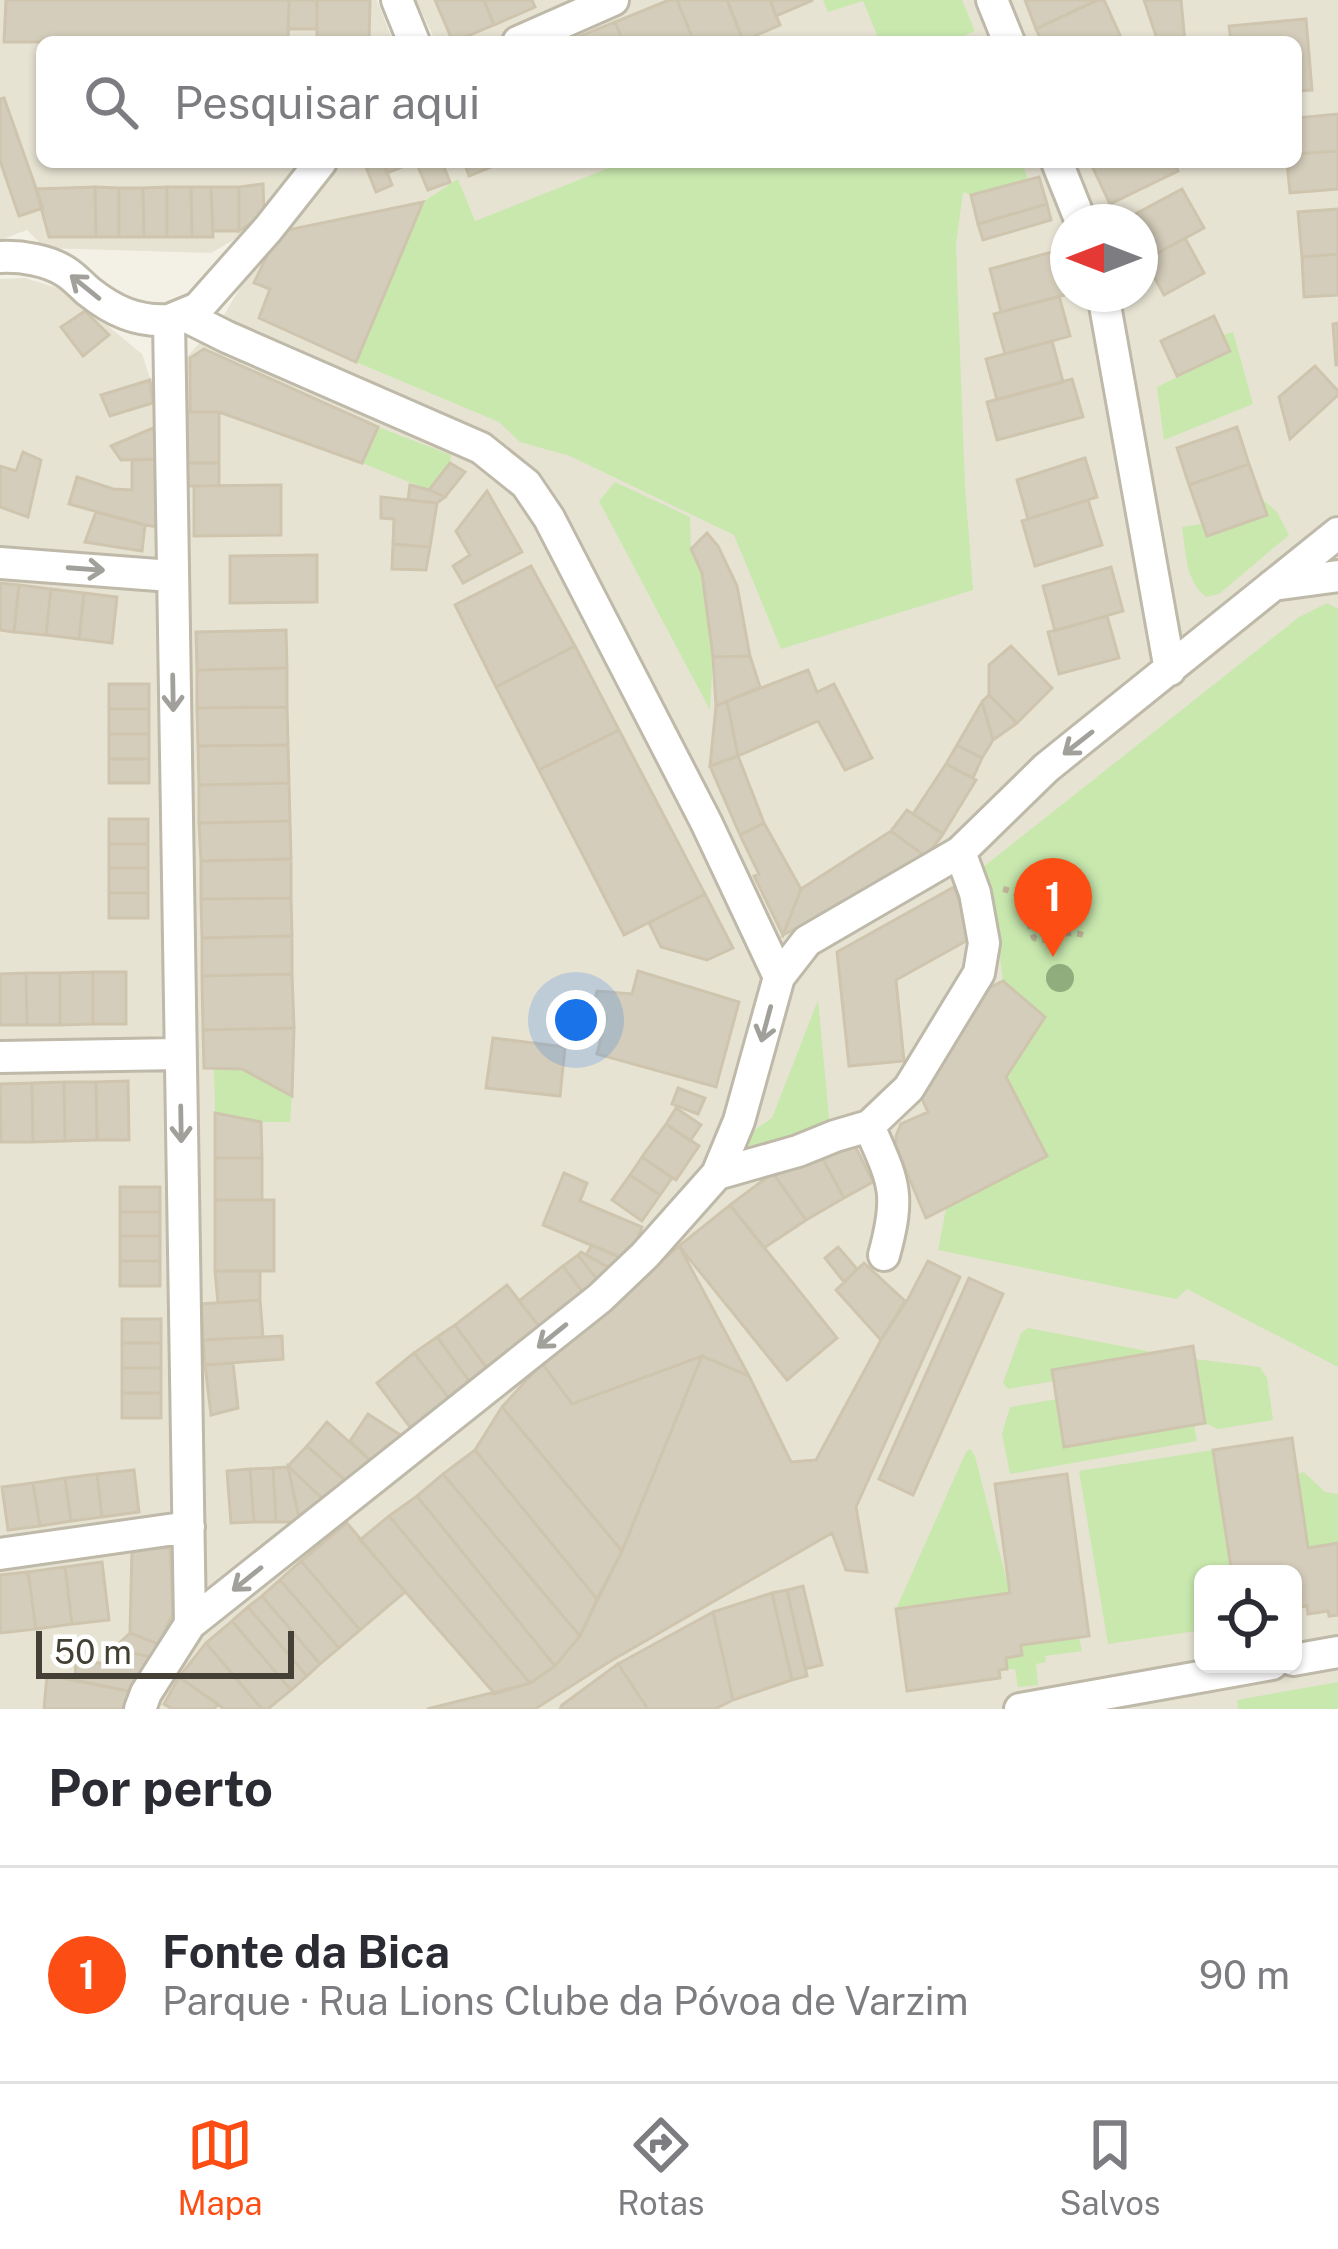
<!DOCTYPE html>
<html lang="pt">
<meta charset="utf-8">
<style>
body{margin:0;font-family:"Public Sans",sans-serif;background:#f2f2f3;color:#2b2b33}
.controls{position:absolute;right:36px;bottom:36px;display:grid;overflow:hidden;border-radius:18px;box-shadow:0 3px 9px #0004}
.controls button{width:108px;height:108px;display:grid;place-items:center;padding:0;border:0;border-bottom:3px solid #e1e1e2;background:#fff;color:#2b2b33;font:60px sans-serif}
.compass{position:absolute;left:1050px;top:204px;width:108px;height:108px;border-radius:50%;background:#fff;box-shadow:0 3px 9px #0004;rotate:270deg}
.scale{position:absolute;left:36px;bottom:30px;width:258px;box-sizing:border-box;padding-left:12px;border:6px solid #454035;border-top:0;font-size:33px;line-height:42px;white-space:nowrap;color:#454035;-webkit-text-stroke:9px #fff;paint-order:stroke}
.you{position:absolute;left:576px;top:1020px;width:42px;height:42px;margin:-30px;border:9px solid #fff;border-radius:50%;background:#1a73e8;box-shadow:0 0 0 18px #1a73e833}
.badge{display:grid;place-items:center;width:78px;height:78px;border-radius:50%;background:#fb4d14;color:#fff;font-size:39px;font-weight:700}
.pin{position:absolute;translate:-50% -99px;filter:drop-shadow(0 3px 6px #0008)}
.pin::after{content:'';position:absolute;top:63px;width:42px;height:36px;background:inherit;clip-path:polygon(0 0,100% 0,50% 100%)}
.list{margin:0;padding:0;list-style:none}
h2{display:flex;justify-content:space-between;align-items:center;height:156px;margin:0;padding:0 48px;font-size:51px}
h2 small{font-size:39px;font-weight:400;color:#7c7c81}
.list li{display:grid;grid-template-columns:78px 1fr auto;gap:36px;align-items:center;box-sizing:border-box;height:216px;padding:0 48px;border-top:3px solid #e1e1e2}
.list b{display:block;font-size:45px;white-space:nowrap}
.list p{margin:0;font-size:39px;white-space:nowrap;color:#7c7c81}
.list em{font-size:39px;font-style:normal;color:#7c7c81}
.icon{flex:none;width:66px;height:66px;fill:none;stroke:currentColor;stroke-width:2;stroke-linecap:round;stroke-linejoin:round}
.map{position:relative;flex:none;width:1338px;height:1709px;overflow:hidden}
.search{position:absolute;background:#fff;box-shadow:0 3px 9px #0004;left:36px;right:36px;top:36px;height:132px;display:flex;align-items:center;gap:30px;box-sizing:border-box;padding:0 42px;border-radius:18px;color:#7c7c81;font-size:45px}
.sheet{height:372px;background:#fff}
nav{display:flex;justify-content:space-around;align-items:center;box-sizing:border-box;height:168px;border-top:3px solid #e1e1e2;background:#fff;font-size:33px;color:#7c7c81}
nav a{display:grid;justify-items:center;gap:6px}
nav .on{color:#fb4d14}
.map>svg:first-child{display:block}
</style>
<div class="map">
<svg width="1338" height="1709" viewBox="0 0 1338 1709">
<rect width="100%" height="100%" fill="#f3f0e5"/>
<path fill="#e7e3d3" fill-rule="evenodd" d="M0 0H377L393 42H42V162H309L268 220 211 253 45 248 27 230 0 240Z
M416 0H1338V1709H0V568L185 587 181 363 221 320 271 236 339 162H1296V42H436ZM1068 222H1140V294H1068ZM1203 1574H1293V1664H1203Z
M25 278 64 290 142 354 158 402 160 543 152 564 0 547V279Z"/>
<path fill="#c8e8ae" d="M823 0H962L975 31 951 42H880L863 1 828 12Z
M624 162H1022L1028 180 971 195 963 192 956 245 965 486 973 590 781 649 734 535 570 456 520 442 499 422 356 362 423 202 458 179 475 221Z
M1233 332 1253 404 1164 440 1157 387 1230 351 1223 335Z
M378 427 451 455 450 463 429 490 362 463Z
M615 482 690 517 691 549 699 567 710 617 713 657 710 710 599 501Z
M1261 498 1277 512 1289 535 1219 594 1206 597C1185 580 1186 552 1182 527L1267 514Z
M1327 603 1338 609V1367L1187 1289 1176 1299 938 1250 946 1209 1046 1156 1006 1077 1045 1017 1003 981 992 898 977 872 1299 617Z
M818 1000 830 1128 754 1152 749 1148C747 1131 760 1127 772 1118Z
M214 1068 242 1069 292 1096 290 1122H261L215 1113Z
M1028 1328 1152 1352 1053 1370 1054 1381 1008 1389 1003 1383 1021 1333Z
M1195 1359 1260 1367 1267 1378 1273 1420 1218 1429 1204 1423Z
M1057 1399 1194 1425 1197 1441 1010 1474 1002 1434 1010 1407Z
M970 1449 975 1456 1010 1593 896 1609 966 1452Z
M1213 1450 1232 1574H1203V1630L1108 1644 1079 1471Z
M1304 1472 1325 1492 1338 1494V1543L1308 1548 1298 1474Z
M1079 1637 1082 1651 1045 1656 1046 1662 1036 1664 1038 1685 1018 1687 1015 1669H1007L1006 1658 1022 1655 1021 1645Z
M1338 1682V1709H1238L1237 1700Z"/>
<path fill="#d4cdbb" stroke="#cfc5ae" stroke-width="3" d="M6 0H289L288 42H4Z
M289 0H317V29H288Z
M317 0H370L369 42H317Z
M435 0H484L494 25 453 42Z
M484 0H532L535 7 494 25Z
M669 0H677L694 42H623L615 22Z
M677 0H727L744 42H694Z
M727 0H770L780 25 743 41Z
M770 0H813L776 16Z
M1025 0H1098L1036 29Z
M1097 0H1104L1120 35 1104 42H1042L1036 29Z
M1144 0H1181L1185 42H1158Z
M1306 19 1312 90 1296 91V42H1231L1229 26Z
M615 22 623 42H580L578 37Z
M4 98 43 208 19 216 0 161V99Z
M1338 114V151L1296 154V118Z
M1338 151V189L1290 193 1287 162H1296V154Z
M364 162H383L392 185 376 192Z
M383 162H414L387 173Z
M416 162H442L450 182 428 190Z
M464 162H503L469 176Z
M1095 162H1174L1178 171 1110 204 1091 164Z
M1039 177 1047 204 978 224 971 195Z
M263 184 264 214 239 231V187Z
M95 187 96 237H49L36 189Z
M95 187 119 188V237H96Z
M167 187V237H144L143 188Z
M167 187H191L192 237H167Z
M191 187H211L213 237H192Z
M211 187H239V231H213Z
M119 188H143L144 237H119Z
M1182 189 1204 228 1145 260 1140 250V222L1124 220Z
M423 202 356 362 259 318 270 289 254 283 278 232Z
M1047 204 1051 220 983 240 978 224Z
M1338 209V254L1302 257 1298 212Z
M1185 238 1204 273 1164 295 1145 260Z
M1059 250 1068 281V294L1001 312 990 269Z
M1338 254V295L1304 297 1302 257Z
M1059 296 1070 336 1005 354 994 314Z
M85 311 109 335 83 356 61 327Z
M1214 316 1230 351 1177 376 1161 341Z
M1338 323V365H1336L1333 324Z
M1052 341 1063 382 997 400 986 359Z
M204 349 378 427 362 463 219 412H190V358Z
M1315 366 1338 391V395L1290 439 1279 397Z
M1072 379 1083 417 997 440 987 402Z
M150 380 153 403 110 416 101 395Z
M182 412H219V463H182Z
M1237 427 1249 464 1189 485 1177 448Z
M153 428 159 434 158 459 121 460 111 446Z
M23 452 41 460 28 517 0 507V466L16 471Z
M1085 458 1097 497 1028 519 1017 480Z
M158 459 159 527 145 525 69 504 77 477 113 489 132 490V460Z
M182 463H219V486H182Z
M450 463 465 472 445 497 429 490Z
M1249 464 1267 515 1207 536 1189 485Z
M281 485V535L194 536V486Z
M410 485 429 490 445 497 437 503 408 500Z
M487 491 522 552 463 583 453 566 470 555 456 531Z
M381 497 437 503 430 547 393 544 394 519 381 518Z
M1088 500 1102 545 1035 566 1022 521Z
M96 512 145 525 142 551 85 542Z
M707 533 718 546 737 586 750 656 713 657 702 573 691 549Z
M393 544 430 547 426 570 392 569Z
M317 555V602L230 603V556Z
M531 566 575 646 496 687 455 605Z
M1111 567 1123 611 1055 631 1043 586Z
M0 583 19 585 14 632 0 630Z
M19 585 51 589 46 635 14 632Z
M51 589 84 593 79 639 46 635Z
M84 593 117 597 112 643 79 639Z
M1107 616 1119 658 1059 674 1048 632Z
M286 630 287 668 197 670 196 632Z
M575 646 619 730 539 770 496 687Z
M1011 646 1052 688 1017 723 989 695V665Z
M750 656 760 687 716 706 713 657Z
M287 668V707L197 708V670Z
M808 670 817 692 834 684 872 758 845 770 818 721 738 756 727 701Z
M109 684H149V709H109Z
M989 695 1017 723 993 740 982 702Z
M727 701 738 756 710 766 716 706Z
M982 702 993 740 982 758 957 745Z
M287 707 288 745 198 746 197 708Z
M109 709H149V734H109Z
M619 730 705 894 624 935 539 770Z
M109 734H149V759H109Z
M288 745 289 783 199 785 198 746Z
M957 745 982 758 973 778 946 764Z
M738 756 764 823 740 835 710 766Z
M109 759H149V783H109Z
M946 764 976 780 943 834 913 814Z
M289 783 290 821 199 823V785Z
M907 810 943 834 926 857 891 831Z
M109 819H148V844H109Z
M290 821 291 859 201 861 199 823Z
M764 823 801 889 783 935 754 876 759 874 740 835Z
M891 831 926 857 861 896 783 935 801 889Z
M109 844H148V868H109Z
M291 859V898L201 899V861Z
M109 868H148V893H109Z
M954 887 973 937 896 980 904 1061 849 1066 837 952Z
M109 893H148V918H109Z
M705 894 733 948 707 960 661 947 649 923Z
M291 898 292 936 202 938 201 899Z
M292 936V974L202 976V938Z
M638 971 739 1002 716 1087 597 1054 607 1016 592 1013 597 991 632 994Z
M93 972V1024L60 1025V973Z
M93 972H126V1024H93Z
M26 973 27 1025H0V974Z
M26 973H60V1025H27Z
M292 974 294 1028 203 1030 202 976Z
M1003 981 1045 1017 1006 1077 1047 1156 926 1218 896 1147V1136L901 1124 928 1112 917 1088 979 993Z
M294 1028 292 1096 242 1069 204 1068 203 1030Z
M493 1038 565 1047 560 1096 486 1088Z
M128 1081 129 1140H97L96 1082Z
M64 1082 65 1141 33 1142 32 1083Z
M64 1082H96L97 1140 65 1141Z
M32 1083 33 1142H1L0 1084Z
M678 1088 705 1098 698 1114 672 1104Z
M676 1108 701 1125 690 1141 666 1124Z
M215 1113 261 1122 262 1158H215Z
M666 1124 699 1146 676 1180 642 1157Z
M852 1140 873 1182 844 1198 819 1152Z
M819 1152 844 1198 806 1220 773 1173Z
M642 1157 672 1178 660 1195 630 1175Z
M215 1158H262V1200H215Z
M564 1173 587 1183 580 1201 642 1227 629 1261 543 1225Z
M773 1173 806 1220 764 1248 730 1205Z
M630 1175 660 1195 642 1221 612 1200Z
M120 1187H160V1212H120Z
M215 1200H274V1271H215Z
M730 1205 837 1338 787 1380 679 1246Z
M120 1212H160V1236H120Z
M120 1236H160V1261H120Z
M592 1245 629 1261 615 1271 586 1255Z
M679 1246 749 1376 702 1356 572 1404 542 1363Z
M838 1247 857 1269 844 1282 825 1258Z
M581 1252 615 1271 600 1283 578 1255Z
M578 1255 600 1283 585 1295 563 1266Z
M120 1261H160V1286H120Z
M928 1261 960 1277 856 1507 867 1572 846 1570 832 1533 609 1662 535 1709H427L531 1683 555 1666 580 1636 622 1551 702 1356 749 1376 791 1462 816 1460 881 1340 908 1299Z
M864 1263 905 1301 881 1340 836 1290Z
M563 1266 585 1295 542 1330 519 1301Z
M215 1271H260V1300L218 1303Z
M969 1278 1003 1294 913 1495 879 1479Z
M507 1285 542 1330 489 1371 455 1325Z
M260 1300 263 1337 203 1340 201 1304Z
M122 1319H161V1343H122Z
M455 1325 489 1371 472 1385 437 1337Z
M282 1336 283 1359 205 1365 203 1340Z
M437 1337 472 1385 451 1401 414 1353Z
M122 1343H161V1368H122Z
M1193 1346 1205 1423 1064 1447 1052 1370Z
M414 1353 451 1401 413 1431 377 1383Z
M702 1356 622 1551 502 1407 542 1363 572 1404Z
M233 1363 238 1408 211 1415 205 1365Z
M122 1368H161V1393H122Z
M122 1393H161V1418H122Z
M502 1407 622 1551 597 1599 475 1450Z
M368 1414 402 1436 374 1464 350 1441Z
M327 1422 374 1464 349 1484 307 1446Z
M1292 1438 1308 1548 1338 1543V1615L1329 1616 1328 1611 1308 1614 1307 1606 1293 1608V1574H1232L1213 1450Z
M307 1446 349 1484 326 1502 288 1466Z
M475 1450 597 1599 580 1636 443 1474Z
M288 1466 326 1502 300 1522 288 1467Z
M288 1467 300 1522H276L273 1468Z
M273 1468 276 1522H254L250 1469Z
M250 1469 254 1522 231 1523 227 1471Z
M134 1470 139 1512 102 1517 97 1474Z
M97 1474 102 1517 71 1521 65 1478Z
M443 1474 580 1636 555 1666 417 1496Z
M1067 1474 1089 1636 1021 1645 1022 1655 1006 1658 1007 1669 999 1670 1000 1678 907 1691 896 1609 1010 1593 995 1484Z
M65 1478 71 1521 40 1526 33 1483Z
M33 1483 40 1526 8 1530 2 1487Z
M417 1496 555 1666 530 1683 389 1516Z
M389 1516 530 1683 495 1694 360 1540Z
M347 1523 405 1592 360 1630 301 1561Z
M132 1548H170L173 1614 158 1644 130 1633Z
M301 1561 360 1630 339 1648 280 1580Z
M102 1562 109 1620 72 1624 65 1567Z
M65 1567 72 1624 36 1629 28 1572Z
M28 1572 36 1629 0 1633V1575Z
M280 1580 339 1648 320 1664 262 1596Z
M803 1586 822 1665 805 1669 787 1590Z
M787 1590 807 1676 792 1680 772 1593Z
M772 1593 792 1680 733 1700 713 1612Z
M262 1596 320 1664 307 1676 248 1607Z
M248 1607 307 1676 291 1690 232 1621Z
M713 1612 733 1700 715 1709H648L618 1664Z
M232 1621 291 1690 268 1709H262L206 1643Z
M130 1633 158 1644 151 1657 113 1649Z
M206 1643 262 1709H224L179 1677Z
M113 1649 151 1657 133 1692 75 1680 76 1661 111 1664Z
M618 1664 648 1709H560L562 1705Z
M47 1675 133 1692 125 1709H44Z
M179 1677 218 1704 214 1709H172L164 1704Z"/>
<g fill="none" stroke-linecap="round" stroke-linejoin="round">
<defs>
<path id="minor" d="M397 0 414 42
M992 0 1009 42
M518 42 613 0
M1057 162 1081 222
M0 257C21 256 48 260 66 272 74 277 81 285 88 291 113 311 137 322 169 320
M1103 294 1170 670
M183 315 227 337 481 448 526 484 549 518 706 822 779 977
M0 563 171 576
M1273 585 1338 576
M0 1057 179 1054
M717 1174 798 1151 835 1136 869 1126
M884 1255C901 1193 894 1183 869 1126L909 1088 979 973 984 943 975 893 960 852
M0 1554 189 1527
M190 1624 600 1298 645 1255 717 1174 739 1121 779 977 807 941 960 852 1046 768 1338 533
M1293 1660 1338 1652
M140 1709 146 1693 190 1624 169 320 198 308 268 229 321 162
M1020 1709 1272 1664"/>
</defs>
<use href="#minor" stroke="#beb9a8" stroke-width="36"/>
<path stroke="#c0b699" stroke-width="6" stroke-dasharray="6 6" stroke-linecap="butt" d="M1003 889C1037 897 1023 914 1034 938 1053 945 1060 927 1083 935"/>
<use href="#minor" stroke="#fff" stroke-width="30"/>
</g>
<g fill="#8fad7d">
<circle cx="1049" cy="906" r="14"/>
<circle cx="1060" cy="978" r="14"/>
</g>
<defs><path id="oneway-shaft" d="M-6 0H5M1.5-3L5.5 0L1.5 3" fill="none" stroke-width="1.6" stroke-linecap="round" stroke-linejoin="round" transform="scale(3)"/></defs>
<g stroke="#a2a09a">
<use href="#oneway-shaft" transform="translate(85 287) rotate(-141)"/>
<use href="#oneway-shaft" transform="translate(86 569) rotate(4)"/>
<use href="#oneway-shaft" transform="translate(173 693) rotate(89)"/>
<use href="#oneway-shaft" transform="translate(1078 743) rotate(142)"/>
<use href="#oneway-shaft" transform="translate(766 1024) rotate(105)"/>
<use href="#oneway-shaft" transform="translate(181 1124) rotate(89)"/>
<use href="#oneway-shaft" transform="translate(552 1336) rotate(141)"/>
<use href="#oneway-shaft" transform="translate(247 1579) rotate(141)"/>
</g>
</svg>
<div class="controls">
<button><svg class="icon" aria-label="locate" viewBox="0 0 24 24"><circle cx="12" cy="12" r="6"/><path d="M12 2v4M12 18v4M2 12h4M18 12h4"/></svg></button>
</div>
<svg class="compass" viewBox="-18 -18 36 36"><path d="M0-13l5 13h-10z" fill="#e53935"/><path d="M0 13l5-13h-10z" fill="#7c7c81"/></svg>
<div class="scale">50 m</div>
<div class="you"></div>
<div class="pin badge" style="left:1053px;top:957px">1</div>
<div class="search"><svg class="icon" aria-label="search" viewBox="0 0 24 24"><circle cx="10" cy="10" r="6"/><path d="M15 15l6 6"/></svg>Pesquisar aqui</div>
</div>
<section class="sheet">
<h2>Por perto<small></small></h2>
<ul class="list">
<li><span class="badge">1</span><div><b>Fonte da Bica</b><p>Parque · Rua Lions Clube da Póvoa de Varzim</p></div><em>90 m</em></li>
</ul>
</section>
<nav>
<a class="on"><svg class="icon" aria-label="map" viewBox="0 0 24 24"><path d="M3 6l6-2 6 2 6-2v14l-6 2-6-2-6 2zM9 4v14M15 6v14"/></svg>Mapa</a>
<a><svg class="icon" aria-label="directions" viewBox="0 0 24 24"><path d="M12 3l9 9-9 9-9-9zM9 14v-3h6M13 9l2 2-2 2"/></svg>Rotas</a>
<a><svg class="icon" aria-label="saved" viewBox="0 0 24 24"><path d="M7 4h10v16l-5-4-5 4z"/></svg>Salvos</a>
</nav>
